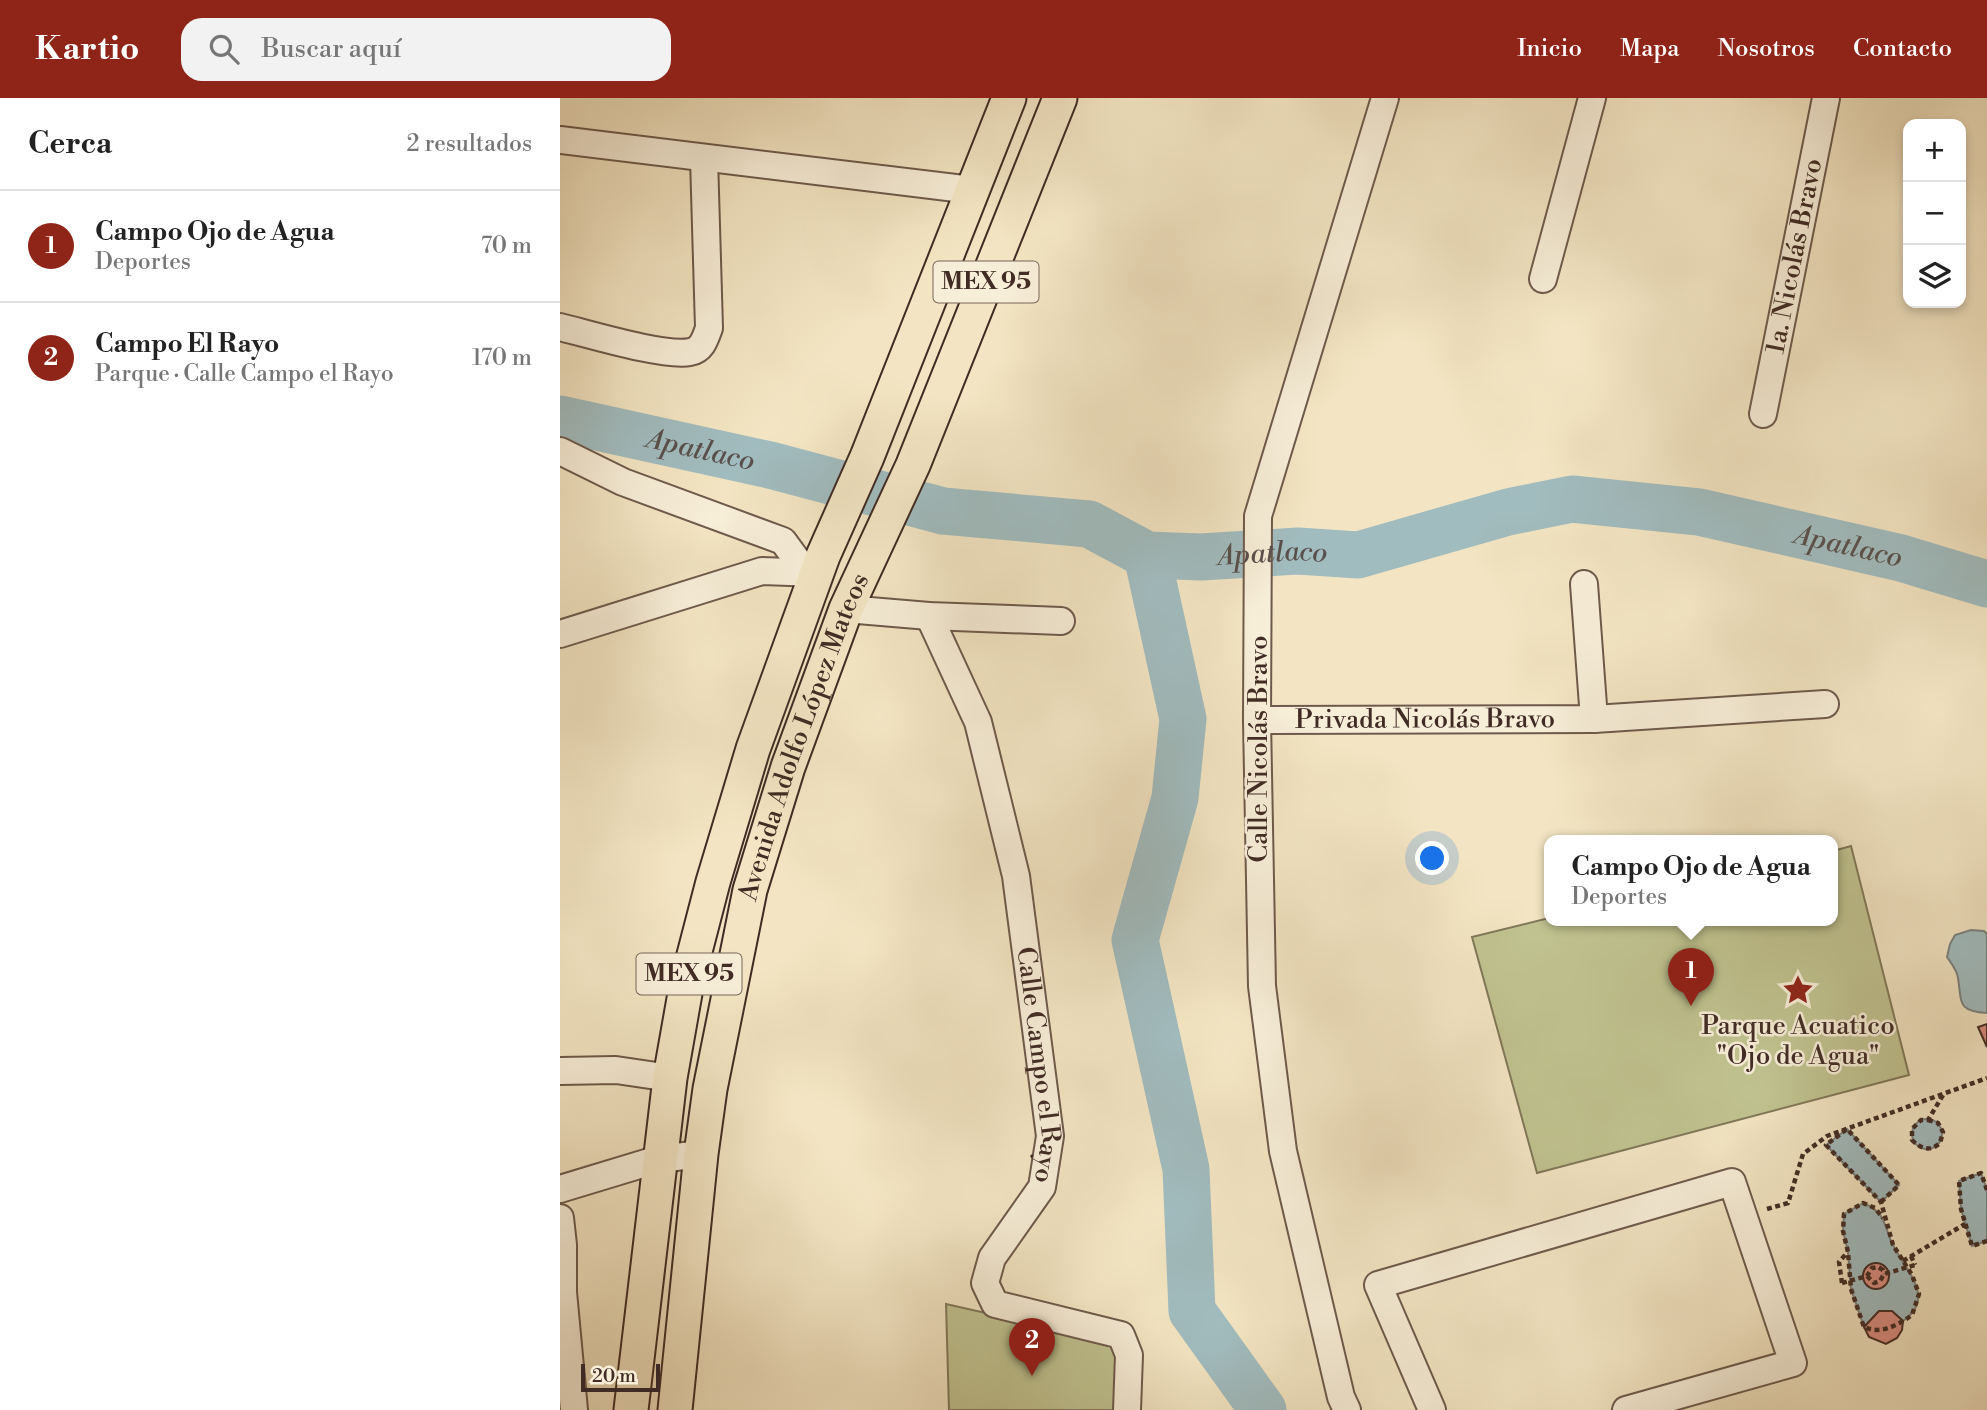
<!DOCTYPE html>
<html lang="es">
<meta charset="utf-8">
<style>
body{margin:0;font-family:"Libre Bodoni",serif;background:#f2f2f2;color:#222}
.controls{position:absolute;right:21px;top:21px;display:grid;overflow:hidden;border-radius:14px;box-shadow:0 4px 10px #0003}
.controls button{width:63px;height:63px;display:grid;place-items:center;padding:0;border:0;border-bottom:2px solid #e0e0e0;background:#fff;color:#222;font:35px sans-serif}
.scale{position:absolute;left:21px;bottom:18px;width:79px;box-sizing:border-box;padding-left:7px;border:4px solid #412c25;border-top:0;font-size:19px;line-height:24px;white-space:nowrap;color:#412c25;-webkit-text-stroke:5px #f7eed8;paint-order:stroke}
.you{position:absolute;left:873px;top:761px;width:24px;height:24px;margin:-18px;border:5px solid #fff;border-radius:50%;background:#1a73e8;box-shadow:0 0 0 10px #1a73e833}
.badge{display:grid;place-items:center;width:46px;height:46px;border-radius:50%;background:#8f2418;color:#fff;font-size:23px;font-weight:700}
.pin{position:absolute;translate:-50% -58px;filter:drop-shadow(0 2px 4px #0008)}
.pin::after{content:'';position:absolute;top:37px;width:24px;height:21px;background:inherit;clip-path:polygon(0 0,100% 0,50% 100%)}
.popup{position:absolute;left:984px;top:737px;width:294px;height:91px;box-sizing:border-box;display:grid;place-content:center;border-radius:14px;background:#fff;filter:drop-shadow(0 2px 5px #0005);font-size:23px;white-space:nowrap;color:#767676}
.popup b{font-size:26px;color:#222}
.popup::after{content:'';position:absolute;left:50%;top:100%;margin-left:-14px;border:14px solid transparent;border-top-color:#fff}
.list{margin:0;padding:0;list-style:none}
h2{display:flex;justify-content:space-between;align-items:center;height:91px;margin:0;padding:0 28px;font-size:30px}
h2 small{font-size:23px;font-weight:400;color:#767676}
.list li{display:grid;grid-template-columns:46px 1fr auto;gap:21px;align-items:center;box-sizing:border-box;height:112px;padding:0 28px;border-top:2px solid #e0e0e0}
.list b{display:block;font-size:26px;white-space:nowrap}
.list p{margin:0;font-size:23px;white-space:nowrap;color:#767676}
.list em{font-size:23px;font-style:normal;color:#767676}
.icon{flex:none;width:38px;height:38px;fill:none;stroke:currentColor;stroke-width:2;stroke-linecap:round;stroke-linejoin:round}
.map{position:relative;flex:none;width:1427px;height:1312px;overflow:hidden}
header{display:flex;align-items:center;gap:42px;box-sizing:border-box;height:98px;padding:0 35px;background:#8f2418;color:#fff}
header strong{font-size:33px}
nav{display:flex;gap:38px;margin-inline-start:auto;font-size:24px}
.search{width:490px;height:63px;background:#f2f2f2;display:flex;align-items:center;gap:18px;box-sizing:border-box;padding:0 24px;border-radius:21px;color:#767676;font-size:26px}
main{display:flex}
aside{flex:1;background:#fff}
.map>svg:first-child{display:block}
</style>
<header>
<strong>Kartio</strong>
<div class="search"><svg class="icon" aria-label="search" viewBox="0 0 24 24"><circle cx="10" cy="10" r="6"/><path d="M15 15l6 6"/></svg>Buscar aquí</div>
<nav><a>Inicio</a><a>Mapa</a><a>Nosotros</a><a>Contacto</a></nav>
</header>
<main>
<aside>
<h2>Cerca<small>2 resultados</small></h2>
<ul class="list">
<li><span class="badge">1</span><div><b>Campo Ojo de Agua</b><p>Deportes</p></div><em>70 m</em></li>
<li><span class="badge">2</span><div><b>Campo El Rayo</b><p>Parque · Calle Campo el Rayo</p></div><em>170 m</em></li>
</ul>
</aside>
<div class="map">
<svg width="1427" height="1312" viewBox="0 0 1427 1312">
<rect width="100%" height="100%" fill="#f3e5c3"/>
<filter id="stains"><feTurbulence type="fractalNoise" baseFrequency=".00286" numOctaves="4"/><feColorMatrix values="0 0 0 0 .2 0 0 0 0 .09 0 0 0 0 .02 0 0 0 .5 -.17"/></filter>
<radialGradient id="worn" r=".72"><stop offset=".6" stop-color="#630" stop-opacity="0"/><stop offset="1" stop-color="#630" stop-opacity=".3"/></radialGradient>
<path fill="#c0c390" stroke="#80785a" stroke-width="2" d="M1291 748 1349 977 977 1075 912 839 989 820V822H1273V753Z
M386 1206 558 1245 555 1312H389Z"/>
<path fill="#a1bcbf" stroke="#7b8281" stroke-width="2" d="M1411 832 1424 833 1427 836V915C1397 913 1402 905 1398 880 1397 872 1391 865 1387 859L1390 846 1395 837Z
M1352 1036a15 15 0 1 1 30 0a15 15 0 1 1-30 0Z
M1287 1031 1339 1087 1321 1104 1266 1047Z
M1421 1075 1427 1092V1143L1412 1148 1401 1111 1399 1083Z
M1303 1105C1327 1115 1323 1127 1333 1147 1345 1172 1377 1199 1343 1223L1332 1213H1319L1304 1229 1291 1191 1288 1154 1283 1133 1284 1116Z"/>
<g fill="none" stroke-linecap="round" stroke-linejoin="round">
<g stroke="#a1bcbf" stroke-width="47">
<path id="s1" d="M0 321 210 367 383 413 529 426 587 457 641 459 738 453 798 457 948 414 1012 401 1139 414 1341 460 1427 486"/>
<path d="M587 457 623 621 615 700 575 842 626 1071 632 1213 703 1312"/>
</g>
</g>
<path fill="#d98c81" stroke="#412c25" stroke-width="2" d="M1427 926V949L1418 929Z
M1303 1178a13 13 0 1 1 26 0a13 13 0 1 1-26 0Z
M1319 1213H1332L1343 1223 1342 1232 1337 1240 1326 1246 1309 1239 1304 1229Z"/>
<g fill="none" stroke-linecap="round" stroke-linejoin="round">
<defs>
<g id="minor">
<path d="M0 42 412 92"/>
<path d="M983 181 1032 0"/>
<path d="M0 229C29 236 104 259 130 254 142 252 145 241 149 230L144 60"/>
<path id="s2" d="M1203 316 1266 0"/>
<path d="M0 353 63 384 223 443 237 462 243 475"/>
<path d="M1024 486 1034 621"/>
<path d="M286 511 369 518 501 523"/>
<path id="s3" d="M369 518 418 624 456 778 490 1038 482 1089 432 1160 425 1185 435 1206 561 1237 569 1257 567 1312"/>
<path d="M0 536 202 473 257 475"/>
<path id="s4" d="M697 622 1034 621 1265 606"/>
<path d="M0 973 56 972 110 980"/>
<path d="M0 1091 99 1061 141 1056"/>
<path d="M0 1120 3 1147V1194L14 1312"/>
<path d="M787 1312 781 1299 723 1053 702 888 697 622 698 418 825 0"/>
<path d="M872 1312 818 1187 1172 1084 1233 1265 1066 1312"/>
</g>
<g id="major">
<path d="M71 1312 110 980 127 884 153 784 193 651 263 458 307 359 449 0"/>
<path id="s5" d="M115 1312 141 1056 150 991 190 792 228 669 286 511 353 367 500 0"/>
</g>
</defs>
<use href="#minor" stroke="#6e5a4c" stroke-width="30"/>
<use href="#major" stroke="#412c25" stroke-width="37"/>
<path stroke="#412c25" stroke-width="4.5" stroke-dasharray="5 3.5" stroke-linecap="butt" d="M1368 1022 1378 1025 1383 1034 1380 1045C1370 1054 1361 1051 1352 1042V1031L1361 1022H1368L1383 997
M1427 1092 1421 1075 1399 1083 1401 1111 1412 1148 1427 1143
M1321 1104 1339 1087 1287 1031 1266 1047 1321 1104 1333 1147 1352 1177 1359 1196 1352 1217C1338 1227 1321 1237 1304 1229L1291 1191 1288 1154 1283 1133 1284 1116 1303 1105 1315 1110 1323 1120
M1207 1111 1228 1105 1243 1056 1267 1038 1427 980
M1351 1158 1355 1167
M1343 1163 1405 1126
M1282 1185 1279 1164 1287 1155"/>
<use href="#minor" stroke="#f7eed8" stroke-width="26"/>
<use href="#major" stroke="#f3e5c3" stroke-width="33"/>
<path stroke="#412c25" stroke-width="4.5" stroke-dasharray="5 3.5" stroke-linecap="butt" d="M1307 1178 1314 1185 1320 1183 1324 1176 1355 1167
M1282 1185 1307 1178 1312 1170 1318 1169 1323 1172 1324 1176"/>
</g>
<defs>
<symbol id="sight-bare" viewBox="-9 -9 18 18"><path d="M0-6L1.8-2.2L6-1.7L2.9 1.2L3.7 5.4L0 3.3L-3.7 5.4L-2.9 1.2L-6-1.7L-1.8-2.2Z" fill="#8f2418" stroke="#f7eed8" stroke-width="2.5" paint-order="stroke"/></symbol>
</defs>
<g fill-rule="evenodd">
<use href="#sight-bare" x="1216" y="870" width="44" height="44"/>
</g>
<g text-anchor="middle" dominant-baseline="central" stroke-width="5" stroke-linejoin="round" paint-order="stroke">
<g fill="#f7eed8" stroke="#78665b" stroke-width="2">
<rect x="373.5" y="163.5" width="105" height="41" rx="5"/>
<rect x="76.5" y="855.5" width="105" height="41" rx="5"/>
</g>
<g font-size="24" font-weight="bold" fill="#412c25">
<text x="426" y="184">MEX 95</text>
<text x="129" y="876">MEX 95</text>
</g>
<g font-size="26" fill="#412c25" stroke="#f7eed8">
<text stroke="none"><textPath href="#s2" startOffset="161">1a. Nicolás Bravo</textPath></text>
<text stroke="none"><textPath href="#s4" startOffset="168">Privada Nicolás Bravo</textPath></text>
<text stroke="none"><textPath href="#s5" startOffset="688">Avenida Adolfo López Mateos</textPath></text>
<text transform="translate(699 651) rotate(-90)">Calle Nicolás Bravo</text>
<text stroke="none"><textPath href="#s3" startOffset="466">Calle Campo el Rayo</textPath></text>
</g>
<g font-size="26" fill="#412c25" stroke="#f7eed8">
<text x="1238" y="928">Parque Acuatico<tspan x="1238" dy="30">"Ojo de Agua"</tspan></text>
</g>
<g font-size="28" font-style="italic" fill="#59504c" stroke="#f7eed8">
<text stroke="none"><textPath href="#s1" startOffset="144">Apatlaco</textPath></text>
<text stroke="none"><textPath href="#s1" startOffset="1320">Apatlaco</textPath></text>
<text stroke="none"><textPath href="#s1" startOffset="732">Apatlaco</textPath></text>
</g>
</g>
<rect width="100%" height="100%" filter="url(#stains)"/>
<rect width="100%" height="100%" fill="url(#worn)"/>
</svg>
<div class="controls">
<button>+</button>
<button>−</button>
<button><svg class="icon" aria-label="layers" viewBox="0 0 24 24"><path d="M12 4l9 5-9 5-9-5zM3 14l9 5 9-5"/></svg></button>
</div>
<div class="scale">20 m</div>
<div class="you"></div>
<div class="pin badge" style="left:1131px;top:908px">1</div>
<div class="popup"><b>Campo Ojo de Agua</b>Deportes</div>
<div class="pin badge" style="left:472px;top:1278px">2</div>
</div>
</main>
